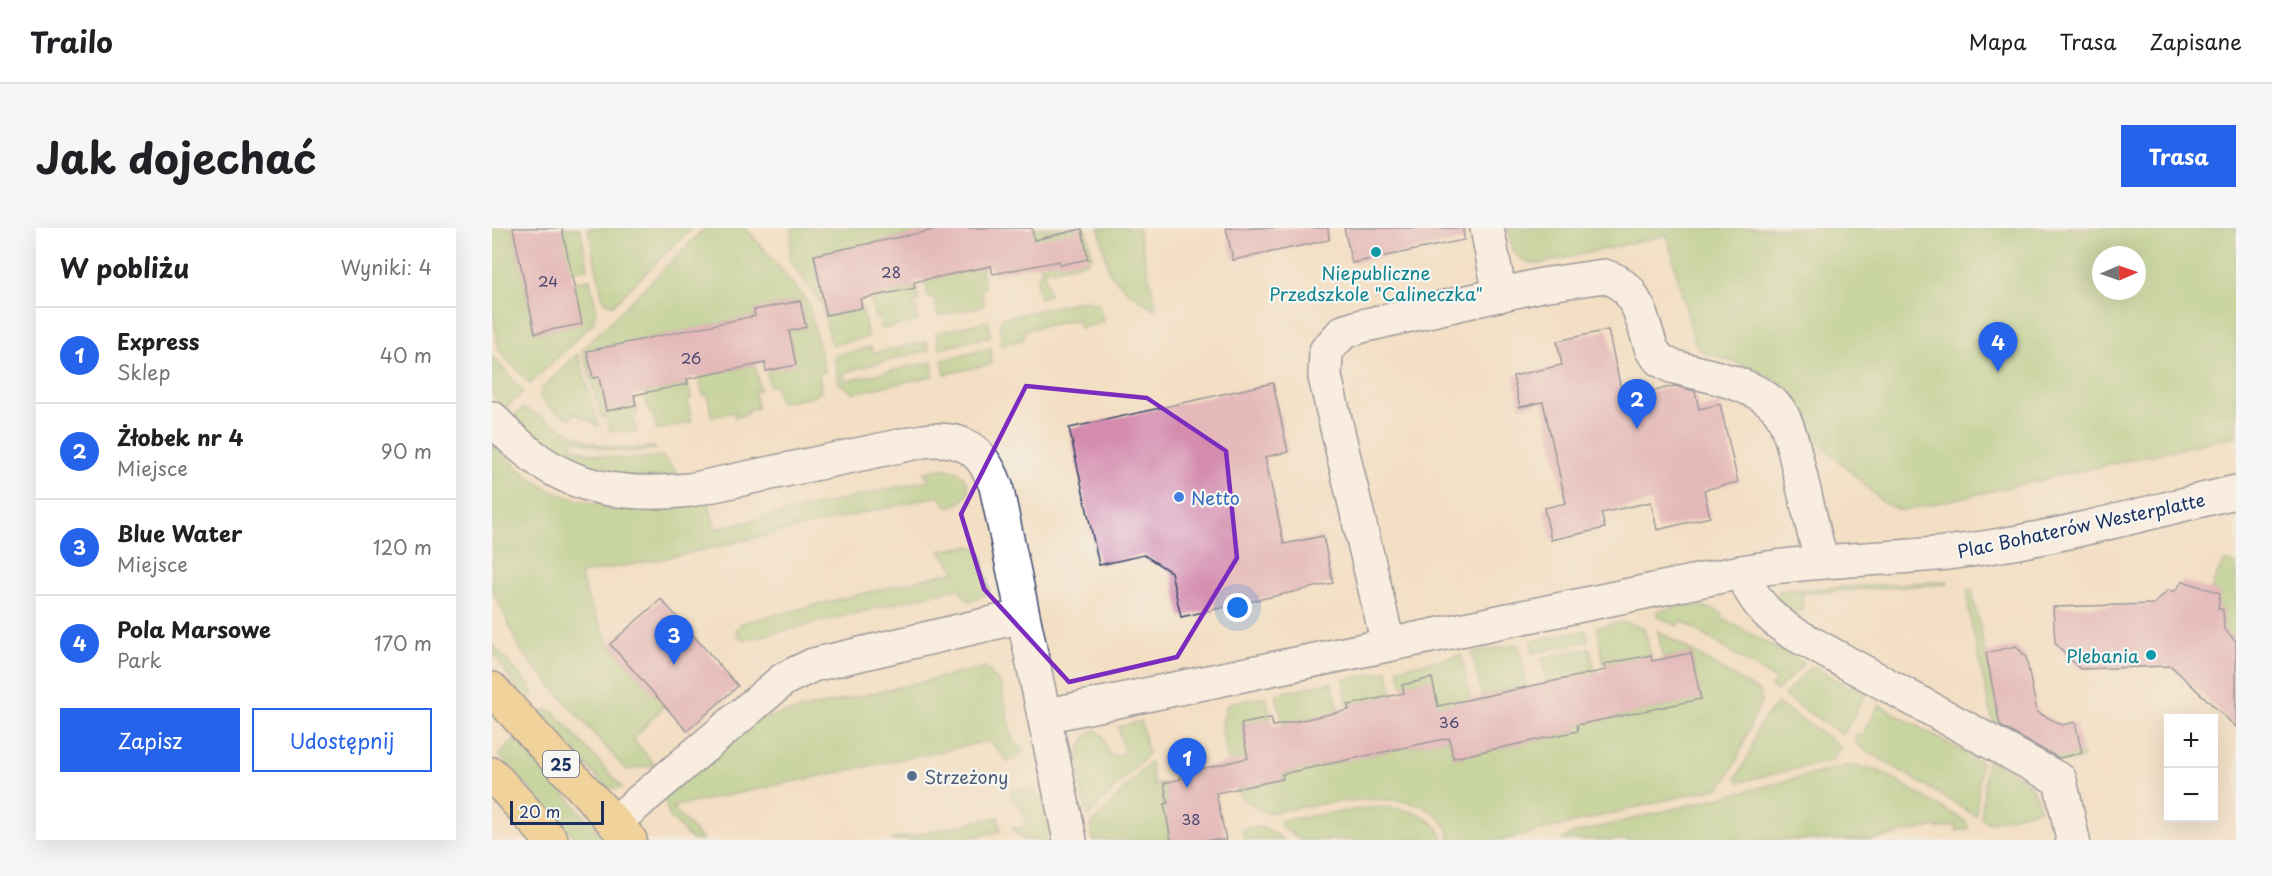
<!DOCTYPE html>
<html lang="pl">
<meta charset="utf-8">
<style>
body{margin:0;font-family:"Playpen Sans",sans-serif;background:#f6f6f6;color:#202124}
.controls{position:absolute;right:18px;bottom:18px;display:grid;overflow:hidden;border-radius:0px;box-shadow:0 6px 24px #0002}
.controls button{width:54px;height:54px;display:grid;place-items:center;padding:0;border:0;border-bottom:2px solid #e0e0e0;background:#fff;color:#202124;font:30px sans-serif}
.compass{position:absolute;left:1600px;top:18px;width:54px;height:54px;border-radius:50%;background:#fff;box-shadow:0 6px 24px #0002;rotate:88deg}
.scale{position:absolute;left:18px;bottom:15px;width:94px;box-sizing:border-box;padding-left:6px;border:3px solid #1b2f5e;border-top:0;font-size:16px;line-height:21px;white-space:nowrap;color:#1b2f5e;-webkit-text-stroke:4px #f6f6f2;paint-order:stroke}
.you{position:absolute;left:746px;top:380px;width:21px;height:21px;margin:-15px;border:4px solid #fff;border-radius:50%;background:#1a73e8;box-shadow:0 0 0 9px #1a73e833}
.badge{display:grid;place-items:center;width:39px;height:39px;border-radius:50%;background:#2563eb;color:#fff;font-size:20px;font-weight:700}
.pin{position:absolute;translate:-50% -50px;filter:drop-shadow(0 2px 3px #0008)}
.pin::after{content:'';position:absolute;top:32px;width:21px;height:18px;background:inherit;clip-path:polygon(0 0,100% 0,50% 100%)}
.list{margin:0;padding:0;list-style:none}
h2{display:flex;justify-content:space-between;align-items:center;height:78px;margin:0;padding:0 24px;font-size:26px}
h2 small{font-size:20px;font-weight:400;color:#757577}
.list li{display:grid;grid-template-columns:39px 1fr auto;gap:18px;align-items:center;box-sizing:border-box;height:96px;padding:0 24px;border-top:2px solid #e0e0e0}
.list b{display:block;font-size:22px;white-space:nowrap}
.list p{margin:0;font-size:20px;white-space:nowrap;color:#757577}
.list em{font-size:20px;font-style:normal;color:#757577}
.actions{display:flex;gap:12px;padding:18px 24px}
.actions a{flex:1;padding:14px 0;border:2px solid #2563eb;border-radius:0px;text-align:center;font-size:21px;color:#2563eb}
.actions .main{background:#2563eb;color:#fff}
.map{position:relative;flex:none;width:1744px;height:612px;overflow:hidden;border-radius:0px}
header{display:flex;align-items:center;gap:36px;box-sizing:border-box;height:84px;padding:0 30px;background:#fff;border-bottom:2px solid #e0e0e0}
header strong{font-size:28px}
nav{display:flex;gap:33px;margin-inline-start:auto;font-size:21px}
.intro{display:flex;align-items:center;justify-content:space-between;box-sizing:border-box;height:144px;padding:0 36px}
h1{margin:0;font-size:42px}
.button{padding:15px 27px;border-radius:0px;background:#2563eb;color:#fff;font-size:21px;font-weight:700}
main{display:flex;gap:36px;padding:0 36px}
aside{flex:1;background:#fff;border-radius:0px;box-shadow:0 6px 24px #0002}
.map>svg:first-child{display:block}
</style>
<header>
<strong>Trailo</strong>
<nav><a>Mapa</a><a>Trasa</a><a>Zapisane</a></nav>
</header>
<div class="intro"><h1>Jak dojechać</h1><a class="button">Trasa</a></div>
<main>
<aside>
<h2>W pobliżu<small>Wyniki: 4</small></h2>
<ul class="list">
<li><span class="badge">1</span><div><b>Express</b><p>Sklep</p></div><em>40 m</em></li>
<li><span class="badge">2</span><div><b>Żłobek nr 4</b><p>Miejsce</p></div><em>90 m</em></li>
<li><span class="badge">3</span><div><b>Blue Water</b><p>Miejsce</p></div><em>120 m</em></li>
<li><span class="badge">4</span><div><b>Pola Marsowe</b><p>Park</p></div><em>170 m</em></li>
</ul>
<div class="actions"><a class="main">Zapisz</a><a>Udostępnij</a></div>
</aside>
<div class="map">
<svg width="1744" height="612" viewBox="0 0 1744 612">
<rect width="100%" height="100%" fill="#f6f6f2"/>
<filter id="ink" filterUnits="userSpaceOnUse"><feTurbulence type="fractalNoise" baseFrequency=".0167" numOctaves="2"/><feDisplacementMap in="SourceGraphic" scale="12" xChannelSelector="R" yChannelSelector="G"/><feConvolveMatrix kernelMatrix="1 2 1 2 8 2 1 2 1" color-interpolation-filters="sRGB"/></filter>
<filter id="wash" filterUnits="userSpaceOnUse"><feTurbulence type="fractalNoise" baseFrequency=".008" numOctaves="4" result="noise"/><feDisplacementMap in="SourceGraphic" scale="24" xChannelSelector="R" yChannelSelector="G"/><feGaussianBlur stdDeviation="1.35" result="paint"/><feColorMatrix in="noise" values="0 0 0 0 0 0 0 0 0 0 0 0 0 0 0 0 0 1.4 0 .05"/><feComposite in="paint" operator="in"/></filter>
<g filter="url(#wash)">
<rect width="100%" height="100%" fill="#f3dfc3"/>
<path fill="#98c978" stroke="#5a7c6b" stroke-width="1.5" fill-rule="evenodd" d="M0 0H21L43 105 89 96 81 55 98 51 104 81 101 95 38 156 7 122 0 80Z
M70 0H88L96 40 78 44Z
M96 0H199L121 77 111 72Z
M213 0H254L316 74 333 144 327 145 329 163C319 173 300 172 287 174L283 157 278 158 274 143 297 103 314 99 308 73 262 82 263 88 95 123 101 150 107 149 114 182 144 177 146 186 141 188 144 204 118 202 114 188 110 190 90 122Z
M300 0H451L322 27 327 53H334L340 86 370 80 376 109 340 117 329 75 297 31Z
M540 0H594L600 28 595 34 552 43 557 67 548 70 544 52 549 42Z
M607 0H646L664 79 662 81 634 62 617 44Z
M1015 0H1744V208L1410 283 1393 276 1327 214 1317 201 1305 171 1294 158 1261 140 1214 125 1206 120 1202 113 1175 7 1047 36C1022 35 1020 21 1015 0ZM1609 27H1645V63H1609Z
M489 40 493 60 489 61 492 78 446 88 442 70 437 71 433 52Z
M423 60 427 73 422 75 426 93 390 101 387 89 383 90 379 69Z
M594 72 606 76 612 94 588 100 585 91 533 102 531 112 509 117 508 95 510 90Z
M497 93 498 108 448 121 444 105Z
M435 114 437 122 359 142 352 147 353 153 440 134 442 148 361 165 347 155 342 128 379 119 382 125Z
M499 120V136L453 146 450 132Z
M86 126 107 198 82 185 78 191 56 179 48 170 50 161Z
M0 128 31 164 13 181 0 167Z
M263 137 268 162 262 163 265 180 255 182 256 186 243 189 242 184 220 189 215 166 211 167 207 148Z
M196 156 199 171 195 172 200 194 165 202 160 183 157 184 153 165Z
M30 181 38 183C79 206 113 229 162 218L164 221C125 228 115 221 80 211V219C111 231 138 233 170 228L188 248 135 250 74 234 20 190Z
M0 215C13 228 26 242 41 252 95 287 156 280 217 275L223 301 437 252 432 244C439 243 448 240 455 241 479 243 487 272 456 279L447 268 174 330 88 346 97 375 118 416 173 477 141 511 163 537 134 542 30 424 0 361Z
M476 318 488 321 497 362C492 369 485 371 477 373L466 360 254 412 246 408 244 402 250 395 464 343 448 323Z
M1733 333 1744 337V413L1732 401 1731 382 1726 380 1727 365 1719 362 1726 344Z
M1456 353V356L1310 365V383C1299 385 1295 382 1286 375V363Z
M1475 362H1480L1509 500 1564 530 1590 525 1591 530 1568 535 1503 506 1477 384Z
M1197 377 1218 380 1231 386 1229 390 1312 435 1285 463 1279 459 1284 452 1189 392 1185 398 1165 388V383Z
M1131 394 1152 400 1159 427 1112 436 1105 399Z
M1094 402 1096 413 1041 425 1039 413Z
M1166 403 1268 464 1270 473C1253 501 1250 534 1228 559L1010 612H959C956 603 953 594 946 588 912 556 815 579 773 585L748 568 741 555 729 501 734 479 738 475 774 468 779 490 749 496 756 530 739 533 745 561 791 551 790 546 957 510 962 530 1086 503 1085 497 1209 471 1199 425 1171 430Z
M0 416 38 458 40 466 35 472 26 462 0 423Z
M1026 416 1035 458 990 468 980 425Z
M1098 420 1103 445 1057 460 1050 430Z
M969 427 980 477 947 484 940 451 910 457 906 440Z
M1319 438 1358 460 1361 456 1375 464 1351 507 1292 468Z
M494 439 509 457 521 515 530 519 532 524 522 532 517 534 497 513 180 579 210 612H200L178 589 172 570 260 493Z
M896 443 901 467 856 477 851 452Z
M840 454 847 484 791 496 784 466Z
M1285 475 1345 515 1348 520 1341 532 1248 554 1244 550 1257 527 1267 497Z
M1387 477 1489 534 1484 588 1364 516V506L1369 509Z
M53 482 61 483 130 559 123 561 112 557 49 486Z
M649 493 656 526 596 588C591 563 573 516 604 502L610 507 618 528 632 526 626 499Z
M23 511 114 612H85L7 527Z
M1495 530C1520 544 1542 550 1548 581L1497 595 1489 590Z
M658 534 662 557 672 555 676 575 672 576 679 612H601L598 598Z
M1354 538 1384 541 1473 593 1477 600 1465 603 1464 597 1445 601 1444 598 1379 612H1070L1080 606Z
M528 561C553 560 563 592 554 612H532L521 601 534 598C533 593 533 587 531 583 526 574 516 572 520 562Z
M883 579C908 579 943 584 951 612H808L788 597V594L791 592Z
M506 589 509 603 465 612H398Z
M766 599 777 602 791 612H753L750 601Z"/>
<g id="blocks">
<path fill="#d48caf" d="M21 0H70L90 96 43 105Z
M451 0H540L542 12 590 1 596 31 568 37 567 33 501 46 499 38 422 54 423 60 368 71 370 80 334 87 322 27Z
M734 0H836L837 12 741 32Z
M852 0H971L972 12 860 35Z
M308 73 314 99 297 103 304 137 274 143 273 135 195 151 196 156 142 167 144 177 114 183 107 149 101 150 95 123 263 88 262 82Z
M1116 102 1131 170 1183 158 1203 163 1207 181 1228 176 1246 254 1212 262 1218 289 1165 302 1159 274 1109 285 1113 300 1059 312 1052 280 1074 275 1051 174 1028 179 1021 148 1070 137 1065 113Z
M781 155 796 224 773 229 792 316 831 308 841 355 689 389 679 344 652 327 607 337 577 200Z
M1691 353 1728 365 1726 380 1731 382 1732 401 1744 413V499L1679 438 1588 441 1563 415 1561 379 1662 376 1676 362 1682 364Z
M169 371 246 458 195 503 118 416Z
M1524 418 1534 429 1545 484 1570 497 1583 494 1590 525 1567 530 1508 498 1494 425Z
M1199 425 1209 471 1085 497 1086 503 961 530 957 510 790 546 791 551 724 565 734 612H679L672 576 676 575 672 555 689 551 688 546 756 530 749 496 779 490 781 498 857 482 856 477 912 465 910 457 940 450 946 478 1114 442 1112 436 1159 427 1160 433Z"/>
</g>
</g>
<g filter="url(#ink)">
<use href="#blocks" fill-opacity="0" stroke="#3b496d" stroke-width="1.5"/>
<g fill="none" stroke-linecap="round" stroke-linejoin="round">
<defs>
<path id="minor" d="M995 0 1008 67
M0 190C58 255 112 271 198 262L431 213C471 208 490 221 504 258L578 612
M1249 344C1263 373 1272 385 1299 404L1568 552 1581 612
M896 416 833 149 834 123 851 104 870 98 1050 57 1112 48 1125 53 1137 63 1147 81 1160 122 1168 132 1179 138C1210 147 1262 154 1284 179 1293 188 1296 201 1300 213L1329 333
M552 488 1249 344C1317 332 1385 332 1454 325 1552 314 1648 286 1744 264
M122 595 292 451 321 437 531 388"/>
<path id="major" d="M0 461 138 612
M0 546 59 612"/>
</defs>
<use href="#minor" stroke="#3b496d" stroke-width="36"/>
<use href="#major" stroke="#3b496d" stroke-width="36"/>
<use href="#minor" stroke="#fff" stroke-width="33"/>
<use href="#major" stroke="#efc469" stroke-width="33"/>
</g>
</g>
<path d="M0 0H1744V612H0ZM534 158 655 170 734 223 745 330 685 429 577 454 492 361 469 286Z" fill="#f3dfc3" fill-opacity=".55" fill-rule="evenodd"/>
<path fill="none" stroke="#7b2cbf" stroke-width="4.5" stroke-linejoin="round" d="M534 158 655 170 734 223 745 330 685 429 577 454 492 361 469 286Z"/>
<g fill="#0f9aa8" stroke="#f6f6f2" stroke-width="2">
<circle cx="884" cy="24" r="6"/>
<circle cx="1659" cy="427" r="6"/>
</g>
<circle fill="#3f7fe0" stroke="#f6f6f2" stroke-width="2" cx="687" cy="269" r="6"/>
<circle fill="#5c6f8a" stroke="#f6f6f2" stroke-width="2" cx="420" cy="548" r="6"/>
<g text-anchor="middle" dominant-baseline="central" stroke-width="4.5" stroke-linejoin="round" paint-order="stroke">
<g font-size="15" fill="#494672">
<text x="399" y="43">28</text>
<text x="56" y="52">24</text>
<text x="199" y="129">26</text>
<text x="957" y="493">36</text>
<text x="699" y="590">38</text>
</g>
<rect fill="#f6f6f2" stroke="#5d6b8a" stroke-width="1.5" x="51" y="523" width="36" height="26" rx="4.5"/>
<g font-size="16" font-weight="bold" fill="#1b2f5e">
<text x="69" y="536">25</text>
</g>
<g font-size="18" fill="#0d838f" stroke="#f6f6f2">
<text x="884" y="44">Niepubliczne<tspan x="884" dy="21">Przedszkole "Calineczka"</tspan></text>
<text x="1647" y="427" text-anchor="end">Plebania</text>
</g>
<g font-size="18" fill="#366cbe" stroke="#f6f6f2" text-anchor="start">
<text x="699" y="269">Netto</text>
</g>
<g font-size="18" fill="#1b2f5e" stroke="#f6f6f2">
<text transform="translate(1589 297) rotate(-12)">Plac Bohaterów Westerplatte</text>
</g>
<g font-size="18" fill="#4e5e75" stroke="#f6f6f2" text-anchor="start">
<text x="432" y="548">Strzeżony</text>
</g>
</g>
</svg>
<div class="controls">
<button>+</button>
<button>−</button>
</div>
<svg class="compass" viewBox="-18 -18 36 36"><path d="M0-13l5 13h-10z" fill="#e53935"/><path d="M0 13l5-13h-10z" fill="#757577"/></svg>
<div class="scale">20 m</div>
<div class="you"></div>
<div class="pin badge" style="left:695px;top:560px">1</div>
<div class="pin badge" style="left:1145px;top:201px">2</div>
<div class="pin badge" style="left:182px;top:437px">3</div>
<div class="pin badge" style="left:1506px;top:144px">4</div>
</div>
</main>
